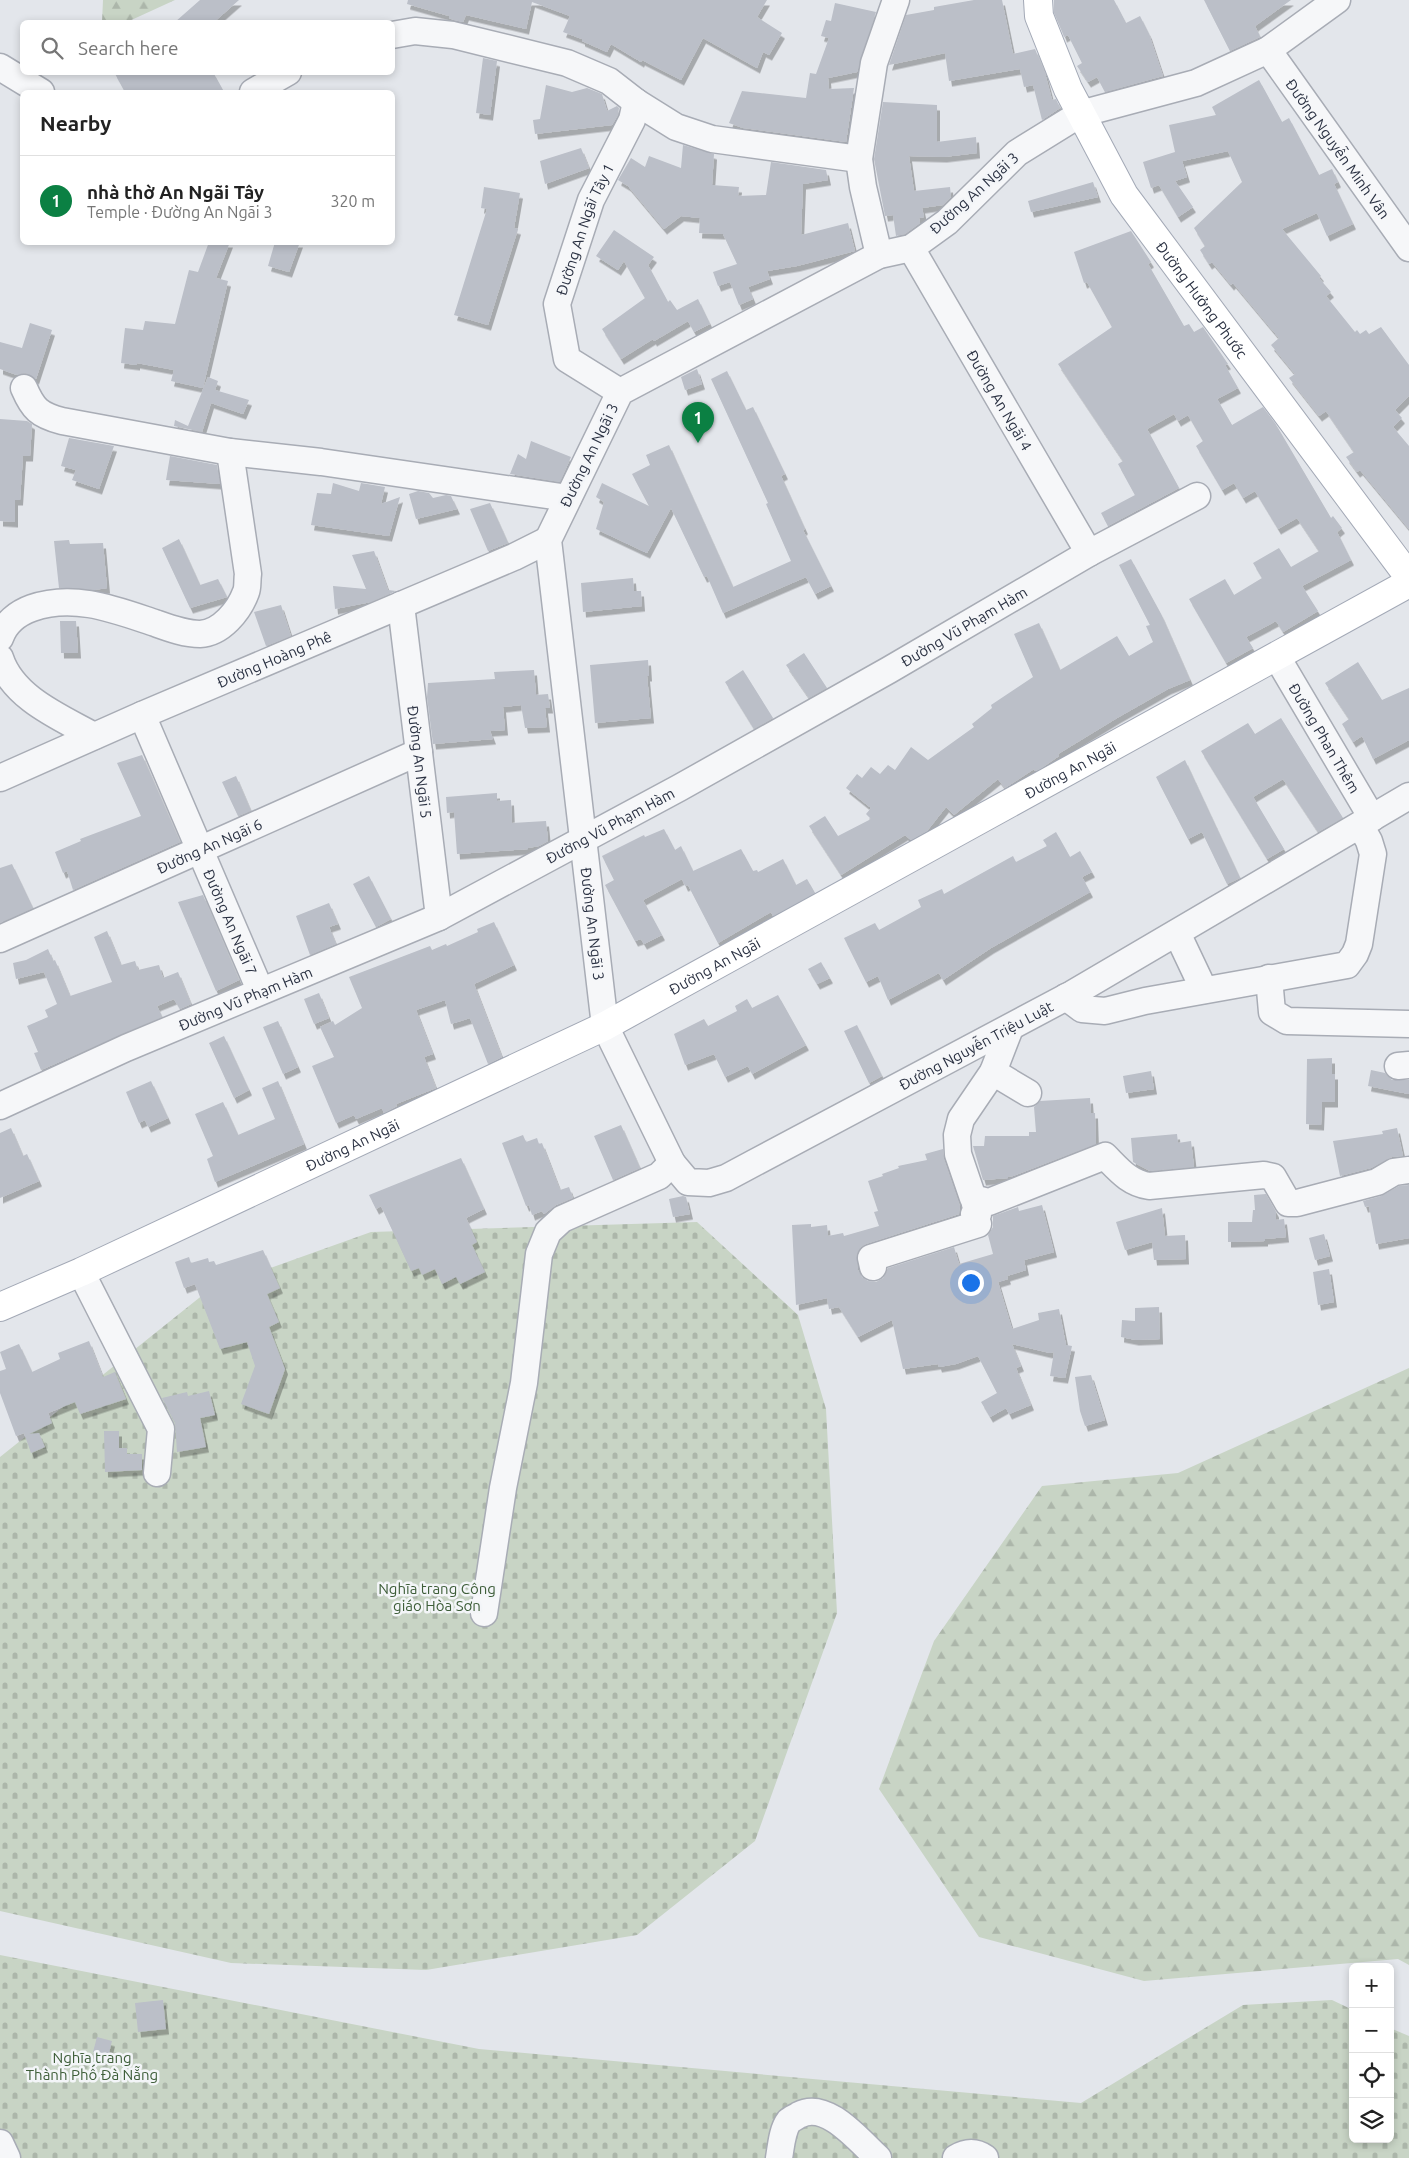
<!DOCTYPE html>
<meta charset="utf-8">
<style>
body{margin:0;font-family:Ubuntu,sans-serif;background:#f6f6f6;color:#222}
.controls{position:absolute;right:15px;bottom:15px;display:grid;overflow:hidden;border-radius:8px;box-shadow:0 2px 8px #0003}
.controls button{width:45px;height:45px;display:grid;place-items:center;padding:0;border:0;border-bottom:1px solid #e0e0e0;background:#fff;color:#222;font:25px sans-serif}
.you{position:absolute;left:970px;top:1282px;width:18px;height:18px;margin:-12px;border:4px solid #fff;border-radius:50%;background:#1a73e8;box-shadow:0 0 0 8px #1a73e833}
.badge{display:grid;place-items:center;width:32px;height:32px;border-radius:50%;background:#0b8043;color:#fff;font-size:16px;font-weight:700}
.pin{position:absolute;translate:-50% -41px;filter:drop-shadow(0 1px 2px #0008)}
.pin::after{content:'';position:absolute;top:26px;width:18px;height:15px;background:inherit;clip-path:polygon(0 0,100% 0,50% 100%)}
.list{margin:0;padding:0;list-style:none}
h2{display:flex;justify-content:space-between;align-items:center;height:65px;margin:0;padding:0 20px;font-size:21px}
h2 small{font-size:16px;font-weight:400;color:#767676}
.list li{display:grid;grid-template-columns:32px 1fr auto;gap:15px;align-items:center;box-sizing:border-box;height:90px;padding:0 20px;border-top:1px solid #e0e0e0}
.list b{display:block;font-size:19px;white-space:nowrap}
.list p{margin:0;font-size:16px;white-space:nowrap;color:#767676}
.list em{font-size:16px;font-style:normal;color:#767676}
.icon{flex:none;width:28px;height:28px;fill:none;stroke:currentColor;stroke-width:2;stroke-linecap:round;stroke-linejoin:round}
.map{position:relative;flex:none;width:1409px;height:2158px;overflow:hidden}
.search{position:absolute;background:#fff;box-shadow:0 2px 8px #0003;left:20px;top:20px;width:375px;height:55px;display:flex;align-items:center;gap:12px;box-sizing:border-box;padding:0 18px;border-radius:8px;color:#767676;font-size:19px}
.panel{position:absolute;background:#fff;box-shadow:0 2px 8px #0003;left:20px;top:90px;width:375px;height:155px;border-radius:8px}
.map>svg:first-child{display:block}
</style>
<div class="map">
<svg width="1409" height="2158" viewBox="0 0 1409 2158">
<defs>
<pattern id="forest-firs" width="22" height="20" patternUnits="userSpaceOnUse" patternTransform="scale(1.25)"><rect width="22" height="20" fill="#c8d4c5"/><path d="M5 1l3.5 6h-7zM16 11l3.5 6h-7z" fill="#acb6aa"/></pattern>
<pattern id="cemetery-stones" width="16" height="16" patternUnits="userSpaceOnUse" patternTransform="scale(1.25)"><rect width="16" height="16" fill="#c8d4c5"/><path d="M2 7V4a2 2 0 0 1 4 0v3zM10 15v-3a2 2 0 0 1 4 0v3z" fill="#acb6aa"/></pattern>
<filter id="shadow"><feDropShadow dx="3" dy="5.5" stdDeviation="0" flood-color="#0004"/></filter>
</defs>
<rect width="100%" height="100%" fill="#e3e6eb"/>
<path fill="url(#forest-firs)" d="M103 0H175L127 22H102Z
M1409 1368V1965L1398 1959 1144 1981 979 1937 879 1789 934 1641 1042 1486 1178 1473Z"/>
<path fill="url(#cemetery-stones)" d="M697 1222 798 1315 826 1409 837 1613 755 1841 637 1935 426 1970 231 1963 0 1911V1457L209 1290 371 1232Z
M0 1955 479 2049 1081 2103 1243 2005 1332 2000 1353 2010V2139H1390V2028L1409 2036V2158H0Z"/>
<path fill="#bbbfc8" filter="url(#shadow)" d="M200 0H239L214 22H175Z
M408 0H767L757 17 782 33 769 55 763 52 757 68 703 38 681 80 642 60 641 62 611 44 607 52 582 41V39L563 32 570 16 532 2 526 29 466 15 463 22 454 20 449 18V16L407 4Z
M974 0H1002L1013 54 1035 49 1045 73 1052 100 1056 99 1060 108 1042 120 1033 85 1024 87 1020 69 949 81 945 53 889 65 906 15 934 10V7Z
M1054 0H1114L1126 23 1140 16 1149 34 1163 76 1105 92 1097 77 1088 82 1077 66 1082 63 1068 35 1064 37 1063 34 1054 13Z
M1204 0H1291L1255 26 1260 37 1230 51Z
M835 3 876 12 857 72 828 78 829 89 854 88 846 142 743 128 729 123 742 91 806 98 810 73 816 74 829 38 821 36 826 20 831 21Z
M483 58 497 61 490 115 476 113Z
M114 72H213L224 92H125Z
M1259 80 1282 122 1289 118 1319 175 1332 169 1338 182 1334 184 1353 224 1327 236 1317 213 1282 229 1321 276 1319 278 1331 292 1326 296 1355 332 1357 330 1360 334 1366 330 1369 334 1381 327 1409 365V396L1395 410 1402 418 1393 427 1409 446V529L1360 470 1357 472 1346 457 1354 452 1326 411 1319 416 1289 378 1295 374 1271 345 1279 338 1233 283 1231 285 1212 262 1209 264 1200 250 1205 246 1194 228 1242 182 1228 151 1182 161 1187 177 1175 181 1193 207 1178 217 1159 185 1151 188 1143 162 1175 152 1169 125 1216 115 1212 107Z
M546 85 572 92 587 88 602 94 607 111 617 106 619 108 618 115 612 125 535 134 533 120 540 119Z
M883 102 937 105V142L976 137 977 153 944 157 909 156 914 191 950 187 951 197 943 205 922 208 924 217 919 218 920 223 905 234 896 236 893 215 885 216 874 159Z
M683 145 714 154 712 185 739 187 738 196 766 195 771 162 826 170 828 180 803 184 801 235 848 223 855 251 797 266 767 271 770 279 748 287 753 299 739 305 730 282 718 286 713 272 737 264 723 234 699 233 700 218 681 216 664 229 628 186 618 180 631 158 645 167 649 156 681 168Z
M581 148 589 168 545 184 540 161Z
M1093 182 1098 197 1031 212 1028 201Z
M484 187 520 193 514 228 518 229 488 325 454 315 487 209 481 208Z
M614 230 654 257 648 265 668 302 670 300 677 310 698 299 710 324 694 332 688 321 654 341 653 339 621 359 602 329 645 298 624 261 618 270 596 256Z
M1131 231 1151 262 1148 264 1184 326 1189 324 1194 332 1203 327 1228 364 1225 365 1238 388 1217 399 1232 425 1263 407 1275 423 1331 518 1333 516 1342 528 1337 532 1351 560 1302 586 1318 611 1283 632 1276 621 1246 637 1253 648 1226 663 1189 599 1225 579 1234 595 1262 578 1253 563 1279 548 1291 567 1319 551 1297 518 1278 529 1255 491 1243 498 1234 483 1222 490 1196 446 1203 441 1188 415 1178 421 1174 414 1147 429 1179 488 1108 526 1101 513 1135 495 1118 464 1123 461 1058 364 1112 327 1087 282 1084 283 1074 252Z
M209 242H230L216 278 228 281 203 388 171 381 174 370 137 363V365L121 363 125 328 143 330 145 321 175 324 189 270 198 272Z
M275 242H300L289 272 268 266Z
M30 323 52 330 36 379 26 373 17 375 0 369V342L22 348Z
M697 369 702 384 685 390 681 377Z
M727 371 746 410 753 407 785 474 781 476 805 529 803 530 831 586 815 594 806 577 723 613 707 576 704 577 671 508 647 553 596 529 604 502 596 497 602 483 649 506 632 474 650 465 646 455 669 445 733 587 791 561 766 504 768 503 711 379Z
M208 377 218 381 215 390 249 400 243 414 211 403 202 432 174 426 175 420 188 426Z
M0 419 27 421 32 424 30 456H23L20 500H15V522L0 521Z
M69 438 114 446 99 489 72 480 76 470 61 466Z
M531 441 571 457 560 482 510 474 518 454 526 459Z
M170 456 217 465 220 484 166 480Z
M333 483 359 491 361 483 385 487 381 504 400 497 389 536 311 525 317 493 331 494Z
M418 491 429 493 433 498 446 495 451 496 457 509 416 519 409 494Z
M490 503 508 543 488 551 470 509Z
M179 539 200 585 218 579 227 597 190 608 162 548Z
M69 540 70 544 103 543 107 588 94 590 59 588 54 541Z
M374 551 388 590 396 591 371 602 335 609 333 586 366 589 352 555Z
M1131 559 1161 614 1190 680 1168 689 1117 718 1058 754 1059 756 1040 769 1035 771 1034 769 1005 788 998 779 954 815 946 807 927 831 911 840 905 835 841 875 809 826 825 816 838 836 871 819 866 814 871 808 846 788 857 774 862 778 871 767 880 774 888 765 895 770 911 747 928 760 974 727 972 724 992 708 991 705 1033 677 1014 634 1039 623 1060 670 1117 636 1129 656 1153 642 1146 626 1150 625 1119 565Z
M633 578 634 591H641L642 606 583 612 581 583Z
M281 605 291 636 266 646 254 612Z
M60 621H76L78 653H61Z
M804 653 827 688 809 698 786 665Z
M648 660 649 676H647L651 718 595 723 590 665Z
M1358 662 1382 700 1409 688V740L1373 759 1362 736 1353 742 1342 724 1349 719 1325 683Z
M534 670 536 695 548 694 550 708H545L547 727 525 728 521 705 503 707 505 730 490 731 493 739 433 744 427 697 428 683 495 679 494 672Z
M743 670 773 718 754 729 725 682Z
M1281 718 1343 818 1318 832 1283 779 1253 797 1284 849 1267 859 1201 751 1248 723 1255 734Z
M142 755 180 842 73 890 67 871 63 873 55 852 81 841 80 839 141 816 117 763Z
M1185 760 1240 878 1227 884 1202 832 1188 839 1156 777Z
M236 776 251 811 238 816 222 782Z
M497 793V801L511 800 512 823 546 821 548 841 539 846 528 848V849L457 854 454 812 447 813 446 797Z
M664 829 675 850 681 846 693 871 741 849 753 871 757 870 758 872 783 859 796 885 807 879 815 893 773 916 771 912 718 943 688 885 685 886 682 879 643 900 662 935 644 944 641 939 635 941 605 885 614 880 602 856 644 835 645 837Z
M1056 832 1070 857 1080 851 1092 872 1082 877 1090 892 991 948 943 980 939 973 888 1000 878 976 866 982 844 938 875 923 879 930 921 907 918 900 942 889 944 894 1013 856 1016 862 1047 846 1043 840Z
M12 864 33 908 0 923V868Z
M369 876 391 919 376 927 353 884Z
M203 895 239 980 216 991 178 902Z
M329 903 338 924 329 927 336 944 310 955 296 916Z
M494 922 514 965 474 984 502 1057 488 1064 470 1018 451 1024 445 1000 416 1010 433 1054 424 1057 436 1088 396 1104 397 1106 384 1113 382 1108 356 1119 354 1115 336 1123 312 1066 334 1057 320 1027 333 1021 335 1025 362 1008 349 977 430 946 432 950 446 944 447 946 478 932 477 929Z
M107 931 121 965 135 961 138 970 159 965 163 978 178 972 191 1004 180 1009 174 999 157 1006 162 1017 41 1070 34 1053 38 1052 27 1026 48 1017 45 1010 57 1004 44 972 16 979 13 963 26 960 48 949 53 961 55 960 70 996 112 982 94 937Z
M821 962 830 978 817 984 808 969Z
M319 993 329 1018 314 1024 304 999Z
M778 995 806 1045 752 1074 748 1066 725 1077 714 1054 685 1065 674 1034 704 1019 708 1026 737 1011 735 1006 747 999 752 1008Z
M278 1021 298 1067 283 1074 263 1027Z
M857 1025 882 1076 869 1083 844 1031Z
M224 1036 249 1090 234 1098 209 1043Z
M1332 1058V1074H1335V1102H1322L1321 1125 1306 1124 1307 1059Z
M1371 1070 1385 1073 1392 1080H1409V1094L1368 1086Z
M1151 1071 1154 1089 1126 1093 1123 1076Z
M151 1081 168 1118 148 1127 145 1120 139 1123 126 1092Z
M278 1081 304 1144 215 1182 207 1159 213 1156 195 1114 223 1102 238 1135 275 1119 262 1088Z
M1090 1098 1091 1113H1095L1096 1144 1013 1176 1008 1177V1178L983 1180 973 1146H984L985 1136H1029V1132H1036L1034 1107 1040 1101Z
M621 1125 640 1168 613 1180 594 1136Z
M11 1128 23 1156 27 1154 39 1181 0 1198V1133Z
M1397 1128 1403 1156 1392 1157 1371 1168 1340 1176 1333 1141 1383 1134 1382 1131Z
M1177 1134 1178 1143 1191 1141 1194 1167 1150 1171 1133 1162 1131 1138Z
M523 1135 526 1142 537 1138 539 1144 542 1143 560 1190 569 1187 573 1198 556 1205 544 1214 542 1211 532 1215 529 1205 526 1206 502 1143Z
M943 1149 944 1159 960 1206 959 1214 866 1244 861 1247 857 1254 858 1270 862 1277 868 1281 876 1282 883 1278 888 1268 954 1247 959 1264 993 1254 988 1235 993 1227V1216L1018 1207 1019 1211 1042 1205 1054 1252 1024 1260 1026 1270 1007 1276 1008 1279 998 1282 1012 1329 1039 1320 1038 1313 1059 1309 1066 1345 1072 1346 1065 1378 1050 1376 1054 1352 1050 1353 1012 1344 1021 1366 1016 1368 1031 1405 1009 1414 1006 1408 990 1417 981 1402 997 1393 978 1356 956 1364 939 1367 938 1364 903 1369 892 1320 858 1337 839 1307 829 1309 827 1298 796 1305 792 1225 811 1224V1227L827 1225 828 1236 843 1233 844 1236 879 1226 874 1212 878 1211 868 1181 883 1176 882 1174 899 1168 898 1166 927 1160 925 1154Z
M461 1158 484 1209 466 1218 477 1242 472 1245 485 1272 460 1284 456 1277 442 1284 435 1269 422 1275 419 1268 411 1271 381 1206 376 1209 369 1195Z
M1409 1185V1238L1376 1244 1369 1206 1365 1207 1363 1201 1381 1196 1399 1186Z
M1266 1194 1276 1212V1220L1284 1219 1286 1237 1265 1239V1241L1228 1242V1222H1252L1253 1210H1255L1254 1195Z
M683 1196 686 1197 690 1214 673 1217 669 1199Z
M1162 1208 1165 1236 1185 1235 1186 1259 1154 1260 1152 1242 1125 1250 1116 1222Z
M1324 1234 1330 1256 1315 1260 1309 1238Z
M263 1250 280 1288 267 1294 279 1322 269 1327 285 1369 269 1414 241 1404 255 1366 247 1342 220 1349 195 1284 184 1288 175 1262 189 1257 191 1263 208 1258 209 1262 214 1261 216 1265Z
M1329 1269 1334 1302 1318 1305 1313 1272Z
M1159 1307 1160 1339 1136 1340 1121 1337 1122 1320 1135 1321V1308Z
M89 1341 103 1377 115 1372 126 1399 80 1414 75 1402 48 1413 52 1423 29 1434 39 1433 45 1447 31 1453 24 1433 16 1436 0 1393V1371L6 1369 0 1352 19 1344 32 1372 60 1359 58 1353Z
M1091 1375 1105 1420 1085 1426 1080 1411 1075 1377Z
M209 1391 215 1415 200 1418 206 1447 177 1452 175 1423 162 1398 187 1392 188 1396Z
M104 1431H119V1448H127V1454H142V1470L105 1472Z
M163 2000 166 2029 138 2032 135 2003Z
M97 2037 112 2041 108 2057 93 2052Z"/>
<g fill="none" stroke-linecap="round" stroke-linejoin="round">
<defs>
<g id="minor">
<path id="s1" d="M1337 0 1268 50 1196 83 1080 114 1017 153 947 222 911 248 879 255 620 392 548 540 605 1026 672 1163 688 1182 709 1183 726 1178 754 1163 1072 994 1409 796"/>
<path d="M392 35 415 31 453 35 567 63 609 81 636 102 676 127 712 139 859 159"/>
<path id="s2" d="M1268 50 1409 248"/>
<path d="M0 67 41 92"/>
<path d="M253 92 288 72"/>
<path id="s3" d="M911 248 1089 553"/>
<path d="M879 255 863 187 859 159 874 63 896 0"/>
<path d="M24 388C33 409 39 415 62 421L230 452 321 462 568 498"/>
<path id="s4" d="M620 392 567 359 557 304 591 200 632 120 636 102"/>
<path id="s5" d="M401 605 439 917"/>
<path d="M0 638C5 623 18 613 32 608 74 593 116 610 155 623 169 628 185 634 200 634 221 633 239 611 246 592 248 587 247 580 248 574L230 452"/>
<path id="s6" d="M1277 657 1372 818"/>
<path d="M0 658C13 698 60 717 94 736"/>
<path id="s7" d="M142 715 260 990"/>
<path id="s8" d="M0 778 142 715 514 557 548 540"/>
<path d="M1177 933 1204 990"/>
<path id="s9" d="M0 939 419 752"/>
<path d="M1269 978 1272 1012 1287 1021 1409 1024"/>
<path d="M1066 997 1082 1009 1105 1011 1145 1001 1347 965 1355 954 1359 944 1373 854 1369 841 1360 825"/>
<path d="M1010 1028 993 1072 961 1119 957 1135 958 1154 973 1198 989 1202 1105 1156C1119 1170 1129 1183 1149 1186L1264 1175 1273 1177 1288 1203H1297L1377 1182 1394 1172 1409 1170"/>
<path d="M1398 1066 1409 1065"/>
<path d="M993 1072 1028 1093"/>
<path id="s10" d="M0 1106 126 1048 439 917 679 788 889 670 1089 553 1197 496"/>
<path d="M873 1267 871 1258 978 1224 974 1214H978L975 1204 983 1202"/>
<path d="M81 1272 161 1429 157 1473"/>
<path d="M484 1613 503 1488 524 1383 539 1254 548 1232 562 1219 659 1176 672 1163"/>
<path d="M0 2143 7 2158"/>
<path d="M779 2158C781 2147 782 2130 789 2121 791 2119 796 2117 799 2115 827 2100 859 2141 878 2158"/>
<path d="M956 2158C966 2152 975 2151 985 2158"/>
</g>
<g id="major">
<path id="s11" d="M1038 0 1039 16 1068 89 1124 195 1409 577"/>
<path id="s12" d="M0 1307 81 1272 605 1026 1409 583"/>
</g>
</defs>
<use href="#minor" stroke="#a8acb5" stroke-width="29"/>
<use href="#major" stroke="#a3a9b6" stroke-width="30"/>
<use href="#minor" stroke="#f6f7f9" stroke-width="26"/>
<use href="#major" stroke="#fff" stroke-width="28"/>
</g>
<g text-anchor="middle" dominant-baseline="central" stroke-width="5" stroke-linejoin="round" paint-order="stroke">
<g font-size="15" fill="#2b3243" stroke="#f3f5f8">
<text stroke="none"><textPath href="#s2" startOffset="121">Đường Nguyễn Minh Vân</textPath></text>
<text transform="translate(974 193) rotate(-42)">Đường An Ngãi 3</text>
<text stroke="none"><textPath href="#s4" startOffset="198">Đường An Ngãi Tây 1</textPath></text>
<text stroke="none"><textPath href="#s11" startOffset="345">Đường Hưởng Phước</textPath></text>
<text stroke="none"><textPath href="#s3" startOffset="176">Đường An Ngãi 4</textPath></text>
<text transform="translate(589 455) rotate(-64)">Đường An Ngãi 3</text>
<text stroke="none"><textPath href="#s10" startOffset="1078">Đường Vũ Phạm Hàm</textPath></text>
<text stroke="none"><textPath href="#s8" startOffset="299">Đường Hoàng Phê</textPath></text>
<text stroke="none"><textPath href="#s6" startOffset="94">Đường Phan Thêm</textPath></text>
<text stroke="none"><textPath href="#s5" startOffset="158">Đường An Ngãi 5</textPath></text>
<text stroke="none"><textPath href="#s12" startOffset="1198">Đường An Ngãi</textPath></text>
<text stroke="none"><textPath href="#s10" startOffset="672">Đường Vũ Phạm Hàm</textPath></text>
<text stroke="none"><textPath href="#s9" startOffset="229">Đường An Ngãi 6</textPath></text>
<text stroke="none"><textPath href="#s7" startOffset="225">Đường An Ngãi 7</textPath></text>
<text stroke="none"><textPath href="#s1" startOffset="1378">Đường An Ngãi 3</textPath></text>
<text stroke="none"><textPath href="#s12" startOffset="792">Đường An Ngãi</textPath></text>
<text stroke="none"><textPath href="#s10" startOffset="268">Đường Vũ Phạm Hàm</textPath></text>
<text stroke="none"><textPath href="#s1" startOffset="1980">Đường Nguyễn Triệu Luật</textPath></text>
<text stroke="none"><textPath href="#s12" startOffset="388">Đường An Ngãi</textPath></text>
</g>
<g font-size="15" fill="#3e5e39" stroke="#f3f5f8">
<text x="437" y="1588">Nghĩa trang Công<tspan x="437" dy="17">giáo Hòa Sơn</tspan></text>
<text x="92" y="2057">Nghĩa trang<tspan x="92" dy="17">Thành Phố Đà Nẵng</tspan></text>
</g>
</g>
</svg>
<div class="controls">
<button>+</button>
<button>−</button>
<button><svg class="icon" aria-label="locate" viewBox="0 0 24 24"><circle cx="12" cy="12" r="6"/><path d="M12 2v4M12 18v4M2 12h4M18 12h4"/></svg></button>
<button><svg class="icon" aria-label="layers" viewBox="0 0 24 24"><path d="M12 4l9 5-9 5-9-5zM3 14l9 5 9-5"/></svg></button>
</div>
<div class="you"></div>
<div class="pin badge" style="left:698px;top:443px">1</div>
<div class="search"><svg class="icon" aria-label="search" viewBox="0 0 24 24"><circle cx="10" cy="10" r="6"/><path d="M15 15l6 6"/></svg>Search here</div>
<section class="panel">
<h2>Nearby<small></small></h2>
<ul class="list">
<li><span class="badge">1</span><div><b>nhà thờ An Ngãi Tây</b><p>Temple · Đường An Ngãi 3</p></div><em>320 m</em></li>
</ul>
</section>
</div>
